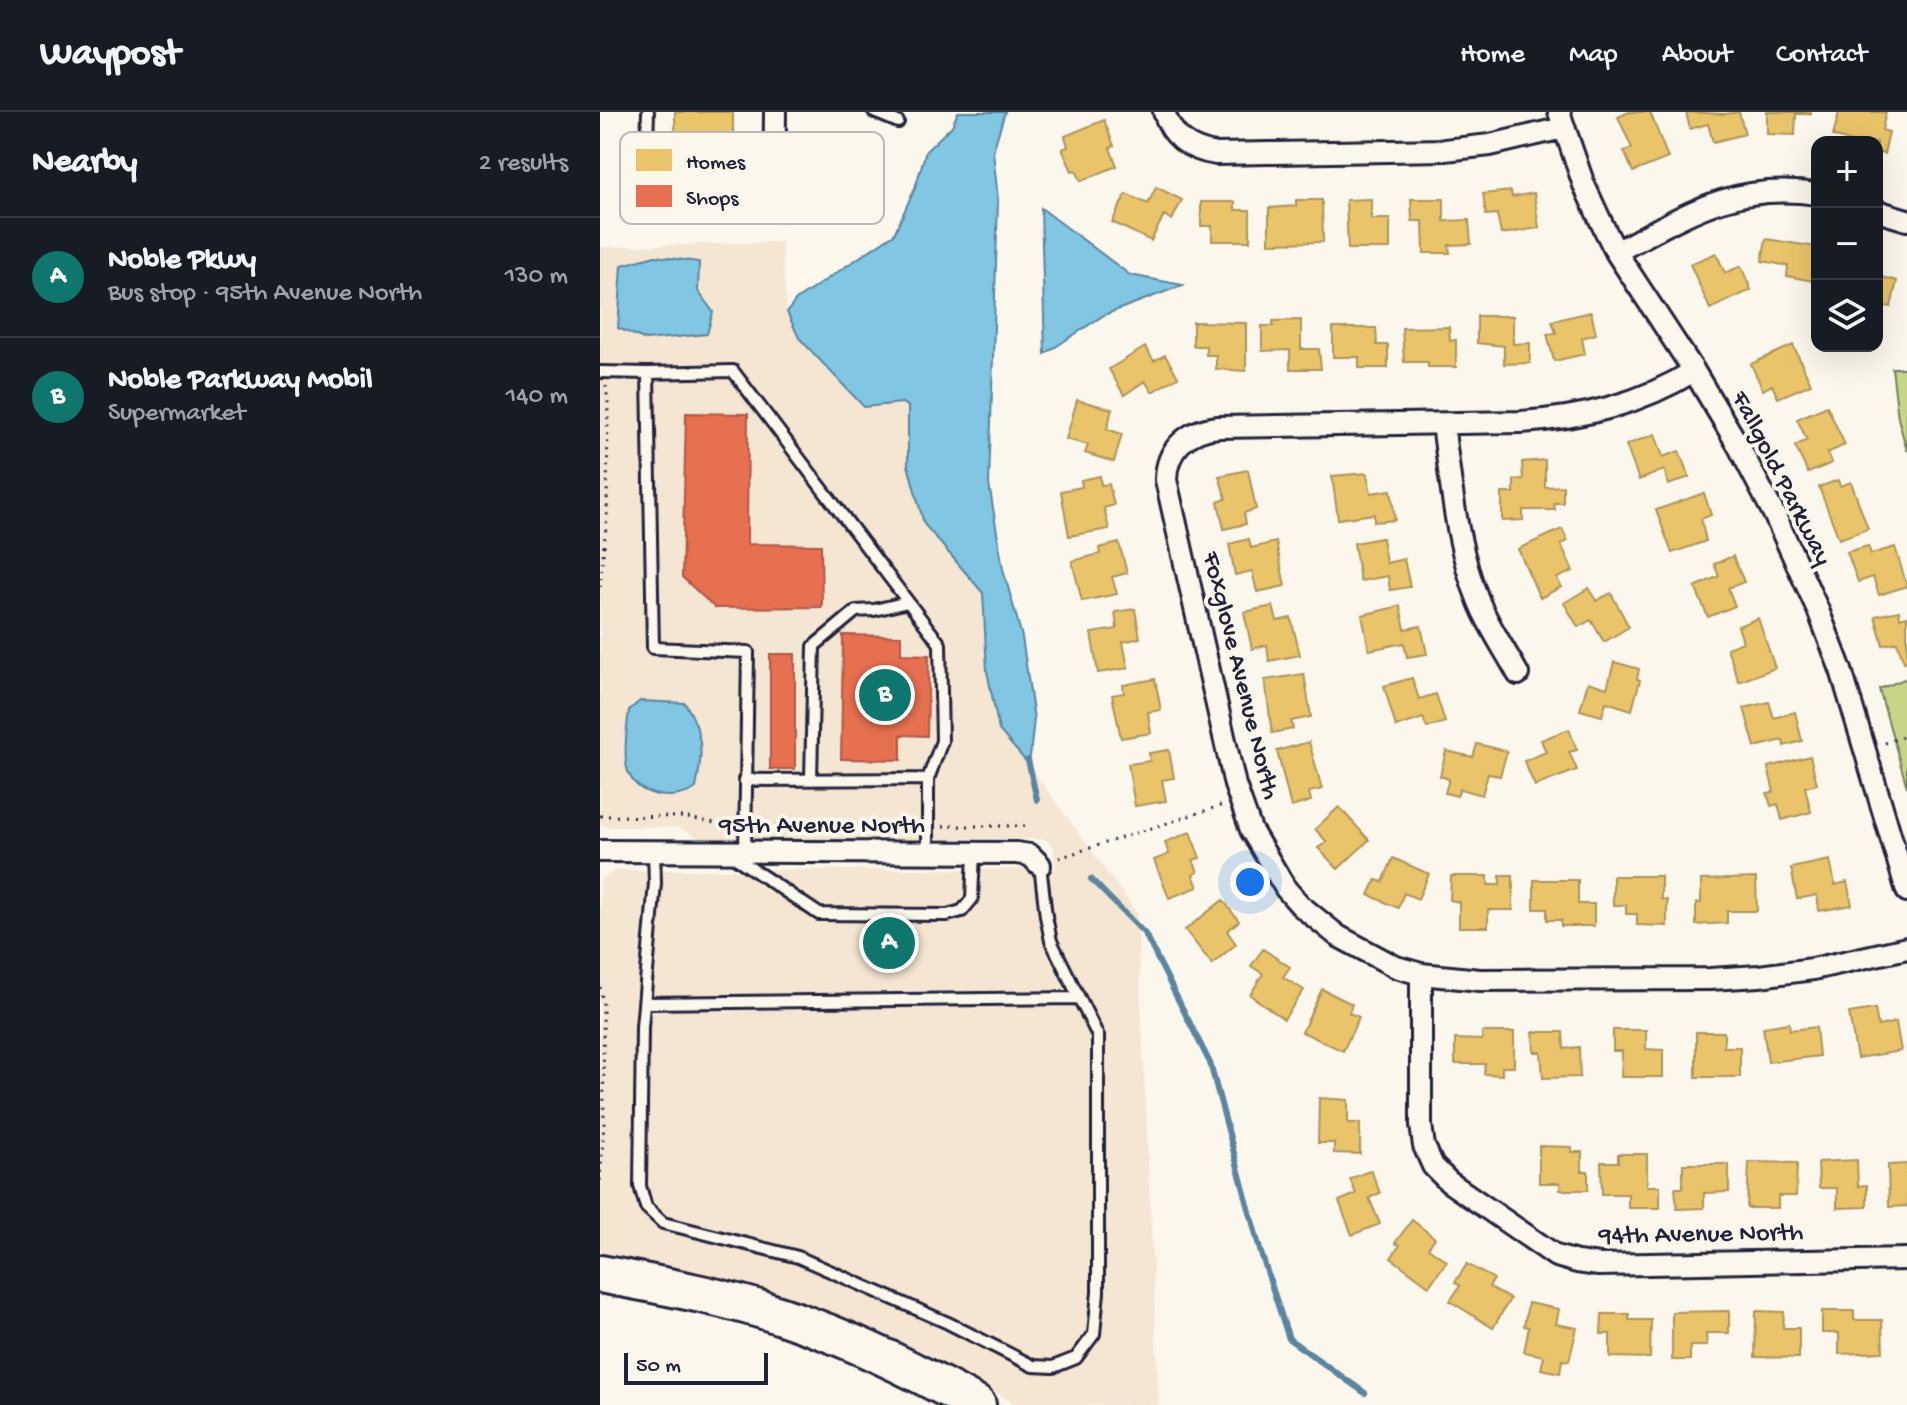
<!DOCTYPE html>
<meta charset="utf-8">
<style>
body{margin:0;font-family:"Gochi Hand",sans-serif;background:#20242c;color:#f1f3f6}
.controls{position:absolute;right:24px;top:24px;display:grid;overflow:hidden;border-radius:16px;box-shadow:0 8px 32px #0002}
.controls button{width:72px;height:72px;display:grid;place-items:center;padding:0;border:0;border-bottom:2px solid #363941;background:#171b24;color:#f1f3f6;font:40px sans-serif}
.scale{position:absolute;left:24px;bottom:20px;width:144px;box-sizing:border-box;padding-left:8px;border:4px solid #22223b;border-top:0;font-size:22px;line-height:28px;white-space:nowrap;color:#22223b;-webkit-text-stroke:6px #fbf7ec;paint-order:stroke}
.you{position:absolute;left:650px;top:770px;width:28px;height:28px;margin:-20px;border:6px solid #fff;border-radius:50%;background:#1a73e8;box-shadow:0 0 0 12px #1a73e833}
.badge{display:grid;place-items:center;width:52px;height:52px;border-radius:50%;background:#0f766e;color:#fff;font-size:26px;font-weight:700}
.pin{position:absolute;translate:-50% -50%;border:4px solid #fff;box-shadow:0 2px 8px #0006}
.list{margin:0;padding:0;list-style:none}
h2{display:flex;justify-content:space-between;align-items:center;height:104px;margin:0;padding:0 32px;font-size:34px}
h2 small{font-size:26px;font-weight:400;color:#9ea1a6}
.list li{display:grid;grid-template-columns:52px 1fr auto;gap:24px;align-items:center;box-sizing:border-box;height:120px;padding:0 32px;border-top:2px solid #363941}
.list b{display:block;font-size:30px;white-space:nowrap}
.list p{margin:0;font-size:26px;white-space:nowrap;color:#9ea1a6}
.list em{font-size:26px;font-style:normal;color:#9ea1a6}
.icon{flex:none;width:44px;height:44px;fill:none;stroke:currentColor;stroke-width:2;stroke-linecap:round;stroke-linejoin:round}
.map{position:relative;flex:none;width:1307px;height:1293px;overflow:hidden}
header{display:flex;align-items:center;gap:48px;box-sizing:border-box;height:112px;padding:0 40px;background:#171b24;border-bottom:2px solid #363941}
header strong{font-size:38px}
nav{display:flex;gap:44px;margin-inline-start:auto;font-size:28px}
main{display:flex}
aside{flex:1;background:#171b24}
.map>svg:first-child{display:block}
</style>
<header>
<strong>Waypost</strong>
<nav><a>Home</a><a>Map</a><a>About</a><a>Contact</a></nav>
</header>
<main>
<aside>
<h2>Nearby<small>2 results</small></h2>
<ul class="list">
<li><span class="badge">A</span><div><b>Noble Pkwy</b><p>Bus stop · 95th Avenue North</p></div><em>130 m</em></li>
<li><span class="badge">B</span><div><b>Noble Parkway Mobil</b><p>Supermarket</p></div><em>140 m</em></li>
</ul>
</aside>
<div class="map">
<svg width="1307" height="1293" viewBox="0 0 1307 1293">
<rect width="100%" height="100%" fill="#fbf7ec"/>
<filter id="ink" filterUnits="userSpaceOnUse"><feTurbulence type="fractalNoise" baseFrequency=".0125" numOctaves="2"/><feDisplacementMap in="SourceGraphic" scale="16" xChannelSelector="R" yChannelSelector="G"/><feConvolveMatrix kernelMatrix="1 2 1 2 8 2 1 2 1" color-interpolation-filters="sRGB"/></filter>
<g filter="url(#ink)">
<path fill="#f4e6d2" d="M181 130 187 200 199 227 263 295 302 291 309 294 308 353 350 445 383 481 387 559 399 618 429 653 537 801 559 1293H418L318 1237 162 1182 25 1151 3 1141 0 1135V768L16 758 456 757 453 735 445 727 103 728 78 715H8L0 711V135Z"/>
<path fill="#c7d589" stroke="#747c62" stroke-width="2" d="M1292 256H1307V339L1298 306Z
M1307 566V675L1279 577Z"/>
<path fill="#81c6e2" stroke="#5b849f" stroke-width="2" d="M358 0H405L393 39 398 88 389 372 403 457 422 525 434 607 429 653 399 618 387 559 383 481 324 412 308 353V294L302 291 264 295 199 226 187 200 196 188 294 122 315 76 326 39 352 14Z
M441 96 530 163 583 173 504 203 445 242Z
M55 144 99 150 98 179 113 200 107 222 46 228 18 216 22 153Z
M40 589 85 591C104 621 103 642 96 676 76 690 40 686 29 662 22 649 27 613 29 598Z"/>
<path fill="#e9c46a" stroke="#ad935c" stroke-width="2" d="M75 0H133V65H144V82H136V96L76 97Z
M1029 0H1050L1068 46 1033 60 1024 39 1032 36 1018 5Z
M1086 0 1125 2 1139 0 1145 22 1113 30 1108 12 1090 17Z
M1167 0H1211V2H1196L1195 23 1167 22Z
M1239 0H1286L1282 18 1289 20 1284 42 1277 40V30H1252L1233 24Z
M504 8 514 34 510 36 517 54 481 69 476 58 472 59 462 37 468 35 465 24Z
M556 75 582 88 572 108 564 103 551 129 512 110 526 82 548 92Z
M911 79 912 85 934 81 939 116 901 122 897 102 886 103 883 82Z
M771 87V107H790V137H748L746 88Z
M811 87H844V109L869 108 871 132 849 133 850 141H824L823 109H812Z
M696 88H722L723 130 669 131V96L696 94Z
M601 90H635V98H650V129H612V114H601Z
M1166 127 1217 135V163H1214L1213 169 1187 164 1188 154 1162 149Z
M1116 141 1125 161 1141 154 1151 178 1110 197 1090 152Z
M1277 164 1297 169 1291 195 1277 193Z
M991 200 996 222 982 226 985 242 954 249 947 222 956 221 952 209Z
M877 204H913V232L930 231V251L904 252V234L877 231Z
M701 208V237H719L721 257H690V238L662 239V214H673V209Z
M593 210 646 211V259L616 257V243H606V234H593Z
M849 215 850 229 856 228V255H828V250H804L802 216Z
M733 216H776L777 233H788V256H759V245H733Z
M1193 233 1211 272 1178 286 1172 273 1163 278 1151 252Z
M545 235 554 249 565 243 578 265 552 280 545 269 524 283 509 257Z
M477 288 512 297 507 317 522 322 514 350 485 341 488 333 466 327Z
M1227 294 1245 333 1227 341 1232 351 1208 361 1195 334 1207 328 1197 307Z
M1055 322 1063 345 1079 339 1089 365 1069 373 1064 358 1039 368 1026 333Z
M945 348V375L963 374V391H954L955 398H923V408L902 409V381H914V368L923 367 922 350Z
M648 358 656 397 644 401 646 412 624 417 618 390 626 387 619 364Z
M767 361 771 381 791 378 795 408 774 410V402L738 407 732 364Z
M500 364 501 373 509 372 514 393 504 396 509 417 469 424 461 379 482 375 481 368Z
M1238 368 1240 374 1251 370 1268 417 1239 427 1219 375Z
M1104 381 1111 403 1101 407 1106 429 1072 441 1056 398Z
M962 417 968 429 961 432 973 459 957 466 961 475 940 486 918 437Z
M782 426 786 451 804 447 810 475 790 478 788 464 760 469 754 431Z
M649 427 651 436 676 430 685 474 657 480 652 459 635 463 629 432Z
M519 431 527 461 512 465 517 482 482 489 472 449 500 442 499 436Z
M1268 434 1271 442 1295 435 1307 474 1279 483 1273 465 1258 470 1247 440Z
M1133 444 1144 470 1128 476 1135 494 1108 505 1095 475 1119 464 1114 452Z
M989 476 996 489 1011 481 1029 515 1004 530 991 508 978 515 964 491Z
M673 494 677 509 691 506 700 543 669 549 667 533 652 537 644 500Z
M800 494 805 517 821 514 827 542 807 545 804 531 769 538 762 503Z
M535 497 540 526 523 530 528 556 498 561 491 521 517 517 515 500Z
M1299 499 1300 506 1307 504V549L1304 550 1297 530 1283 533 1275 504Z
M1158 506 1175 556 1139 570 1127 536 1143 530 1138 514Z
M1014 550 1039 557 1037 567 1040 568 1032 598 1006 590 1002 604 980 598 988 570 1007 576Z
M704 562 711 605 691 609 693 617 672 621 665 568Z
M812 566 819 587 836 582 845 610 827 616 823 606 796 615 784 574Z
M555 567 561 598 548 600 551 621 521 626 512 583 524 581 523 573Z
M1169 590 1174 606 1195 600 1202 629 1184 634 1183 628 1155 635 1144 596Z
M969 617 977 638 969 640 977 658 935 674 924 649 946 640 941 628Z
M709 630 722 677 709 680 711 689 691 695 677 639Z
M877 632 907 639 900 664 888 662 882 683 860 677 857 684 845 681 849 667 840 664 846 639 873 645Z
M569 638 574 666 562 668 566 689 535 694 528 652 550 649 549 641Z
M1210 644 1217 672 1205 675 1211 700 1182 708 1178 692 1171 694 1167 681 1174 680 1168 655Z
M739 695 769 728 738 757 718 736 727 730 715 717Z
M590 720 600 746 593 748 598 760 593 763 598 775 569 786 554 748 569 742 565 730Z
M793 746 829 762 818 787 804 781 798 796 769 783 776 768 783 770Z
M1230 748 1235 773 1247 770 1252 793 1219 799 1217 783 1197 787 1191 756Z
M900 763H913V798H888V815H859V790L850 788 851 764H888V773H900Z
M1013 764H1061V787L1067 788V814L1037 813V802H1026V793H1013Z
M1156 766 1157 799H1127V811L1096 813V791H1101V768Z
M934 768H978V792H994V814H961V808H947V797H934Z
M623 788 639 809 627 819 636 832 612 852 585 818Z
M663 837 690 855 683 865 704 878 684 907 650 883 663 862 651 854Z
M722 877 752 892 749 901 759 905 743 939 702 920Z
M1275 897 1278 914 1296 910 1301 939 1257 946 1249 901Z
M1189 911 1190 918 1216 915 1219 944 1168 950 1163 915Z
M1013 918H1046V937L1063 938V965H1021L1022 939H1013Z
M882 920H914V955H902V963L884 962 885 952H855V927L882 928Z
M933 920H963L964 937 979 935 980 965 943 966 941 940H934Z
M1096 920H1124V935H1140V965H1096Z
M719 986 748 988V1011H760V1042L734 1041V1031H718Z
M939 1034 972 1035V1040H982V1059H988V1078H960V1071H939Z
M1018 1042H1047V1074H1060V1096H1028V1082H1002L1001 1050H1018Z
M1257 1048 1258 1074 1267 1073V1095L1237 1096V1076H1219L1218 1050Z
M1149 1050 1197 1051 1196 1084H1178V1096H1147Z
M1083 1052H1129V1080L1104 1081V1096L1077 1097 1075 1076H1083Z
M1307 1052V1094L1289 1095 1288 1053Z
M771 1058 780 1081 769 1086 780 1112 752 1123 739 1089 756 1082 750 1067Z
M812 1108 835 1126 828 1136 847 1149 829 1174 791 1146 800 1133 795 1131Z
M867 1152 894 1167 889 1175 910 1187 893 1216 850 1189 860 1174 855 1170Z
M928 1191 959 1197 956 1212 977 1216 969 1249 962 1248 960 1261 941 1257 944 1244 924 1240 929 1215 924 1214Z
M1129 1199V1221H1106L1107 1234H1090V1248H1072V1200Z
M1156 1199 1184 1200 1183 1216H1199V1246L1155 1245Z
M1222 1199H1254V1208H1282L1283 1240 1239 1242V1221H1222Z
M1002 1202H1029V1208H1051L1050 1246 1010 1245V1222H1001Z"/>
<path fill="#e76f51" stroke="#ac584a" stroke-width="2" d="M86 301 148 302 147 432 221 433 222 495 115 496 82 465Z
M243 523 301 524V542L329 543 327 624 301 623V648L241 647Z
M170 542H195V657H170Z"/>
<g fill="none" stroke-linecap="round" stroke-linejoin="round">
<path stroke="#5b849f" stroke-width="6" d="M428 648 437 688
M491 767 545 822 610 951 660 1138 689 1227 765 1281"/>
<defs>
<path id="lane" d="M274 0 298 10
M45 101 48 0
M0 260 48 261 53 536 148 540 145 741
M48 261 133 259 340 532 342 629 328 667V741
M211 667 214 534 256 499 274 498 308 490
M144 668 328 667
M54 740 55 771 42 915 40 1074 46 1095 63 1111 198 1145 348 1211 433 1254 453 1255 476 1246 494 1222 498 1180V924L451 829 446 804 440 753
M130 742 219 802 347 803 362 799 372 787 374 741
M44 891 479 886"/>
<path id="street" d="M564 0C572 26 590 38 616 42L845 38 890 33 963 16
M959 0 984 73 1002 112 1016 140 1094 259 1138 333 1174 402 1218 498 1241 558 1307 779
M174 98 175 0
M1277 99 1307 108
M1016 140C1087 102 1133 70 1217 82
M1094 259C1040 292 983 306 921 310L618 315C588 318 566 337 566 368L635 673 651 718 686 777 701 794 738 824 796 855 821 862 880 868 1110 867 1159 864 1213 857 1307 836
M843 312C851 371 856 434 879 490 889 515 905 538 918 562
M0 739 416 741 430 743 440 753
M821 862V1013L824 1034 833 1054 849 1070 956 1144 977 1150 999 1153 1307 1147"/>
<path id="highway" d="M0 1162C71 1175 142 1188 210 1214 268 1235 323 1263 377 1293"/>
</defs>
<use href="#lane" stroke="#22223b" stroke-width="16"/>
<use href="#street" stroke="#22223b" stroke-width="26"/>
<use href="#highway" stroke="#22223b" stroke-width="42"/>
<path stroke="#22223b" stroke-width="3" stroke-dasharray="2 6" stroke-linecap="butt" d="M0 475 7 403 8 290 6 274
M1285 631 1307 623
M0 704 83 705 131 714
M159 714H315
M343 714H428
M459 746 623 693
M0 875 3 890 4 1013 0 1069"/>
<use href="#lane" stroke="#fbf7ec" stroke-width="10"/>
<use href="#street" stroke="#fbf7ec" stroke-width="20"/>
<use href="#highway" stroke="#fbf7ec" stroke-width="36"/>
</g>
</g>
<g text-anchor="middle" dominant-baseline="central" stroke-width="8" stroke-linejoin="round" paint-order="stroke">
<g font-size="26" fill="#22223b" stroke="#fbf7ec">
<text transform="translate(1180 367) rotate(63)">Fallgold Parkway</text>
<text transform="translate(639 564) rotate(76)">Foxglove Avenue North</text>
<text x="222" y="715">95th Avenue North</text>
<text transform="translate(1101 1124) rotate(-1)">94th Avenue North</text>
</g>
</g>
<rect x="20" y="20" width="264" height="92" rx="12" fill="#fbf7ec" stroke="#bab7b7" stroke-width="2"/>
<rect x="36" y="37" width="36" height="22" fill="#e9c46a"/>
<rect x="36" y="73" width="36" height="22" fill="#e76f51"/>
<g font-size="22" fill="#22223b">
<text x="86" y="56">Homes</text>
<text x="86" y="92">Shops</text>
</g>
</svg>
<div class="controls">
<button>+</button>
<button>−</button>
<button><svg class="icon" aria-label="layers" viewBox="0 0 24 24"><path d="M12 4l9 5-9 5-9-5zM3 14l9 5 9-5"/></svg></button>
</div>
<div class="scale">50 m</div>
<div class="you"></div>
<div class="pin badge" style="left:289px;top:831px">A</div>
<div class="pin badge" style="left:285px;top:583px">B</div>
</div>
</main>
